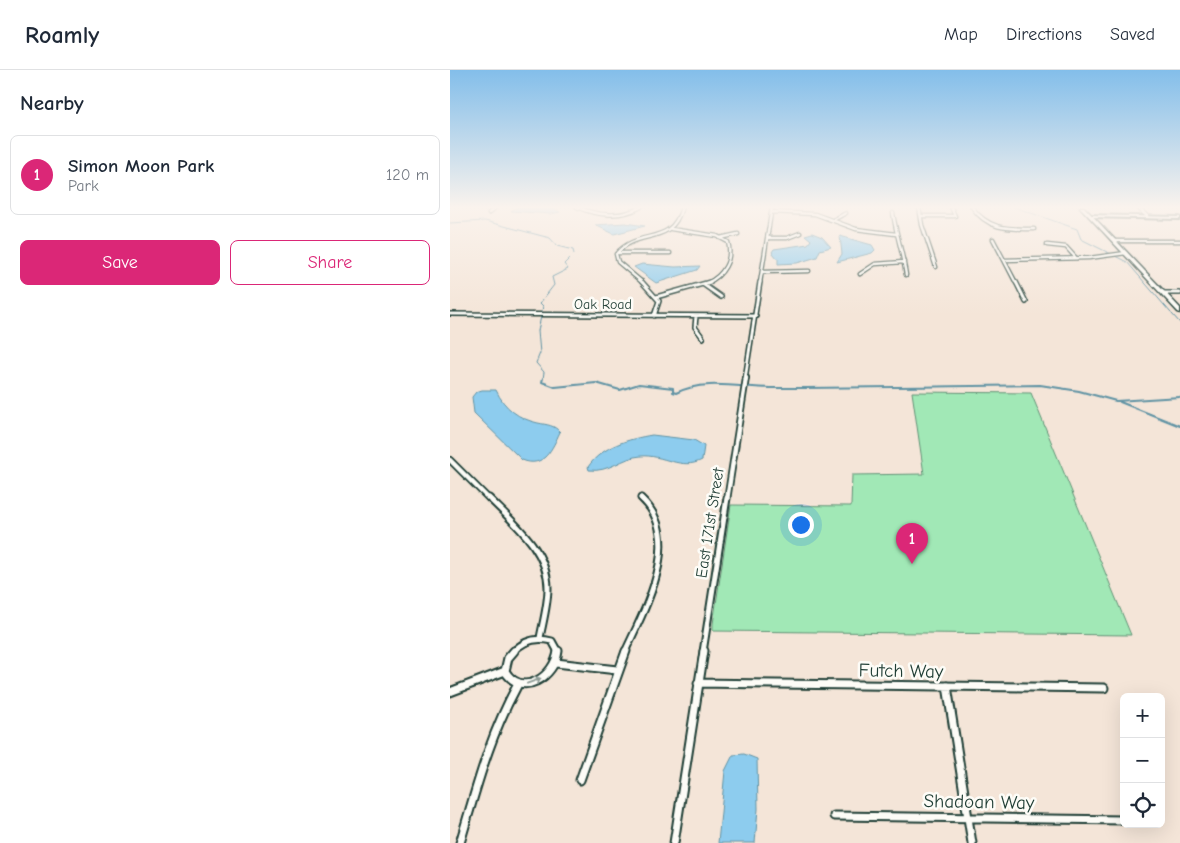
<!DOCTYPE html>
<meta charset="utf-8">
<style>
body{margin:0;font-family:"Comic Neue",sans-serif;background:#f2f2f3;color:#1f2937}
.controls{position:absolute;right:15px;bottom:15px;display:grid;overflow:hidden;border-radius:8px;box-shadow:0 5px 20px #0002}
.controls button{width:45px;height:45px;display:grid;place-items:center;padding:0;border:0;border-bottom:1px solid #e0e1e3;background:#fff;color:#1f2937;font:25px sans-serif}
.you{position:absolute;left:350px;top:454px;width:18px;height:18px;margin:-12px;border:4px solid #fff;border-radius:50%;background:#1a73e8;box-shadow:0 0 0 8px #1a73e833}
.badge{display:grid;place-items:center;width:32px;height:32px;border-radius:50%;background:#db2777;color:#fff;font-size:16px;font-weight:700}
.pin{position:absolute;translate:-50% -41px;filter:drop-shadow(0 1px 2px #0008)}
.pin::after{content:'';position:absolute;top:26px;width:18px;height:15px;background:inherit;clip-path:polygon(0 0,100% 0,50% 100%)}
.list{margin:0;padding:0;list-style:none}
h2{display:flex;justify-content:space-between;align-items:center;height:65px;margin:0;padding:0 20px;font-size:21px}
h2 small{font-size:16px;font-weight:400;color:#747a83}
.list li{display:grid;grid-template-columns:32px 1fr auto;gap:15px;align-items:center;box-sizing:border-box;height:80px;margin:0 10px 10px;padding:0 10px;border:1px solid #e0e1e3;border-radius:8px}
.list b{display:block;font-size:19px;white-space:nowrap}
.list p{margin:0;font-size:16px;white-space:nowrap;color:#747a83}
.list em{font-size:16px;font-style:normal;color:#747a83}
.actions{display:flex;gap:10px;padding:15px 20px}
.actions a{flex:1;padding:11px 0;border:1px solid #db2777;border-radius:8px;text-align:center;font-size:18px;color:#db2777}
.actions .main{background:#db2777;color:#fff}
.icon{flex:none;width:28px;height:28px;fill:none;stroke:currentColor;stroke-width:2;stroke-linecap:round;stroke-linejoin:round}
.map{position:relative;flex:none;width:730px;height:773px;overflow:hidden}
header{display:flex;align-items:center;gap:30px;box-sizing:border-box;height:70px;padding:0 25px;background:#fff;border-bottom:1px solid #e0e1e3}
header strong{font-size:24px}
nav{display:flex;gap:28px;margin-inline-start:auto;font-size:18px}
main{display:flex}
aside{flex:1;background:#fff}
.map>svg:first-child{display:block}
</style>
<header>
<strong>Roamly</strong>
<nav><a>Map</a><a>Directions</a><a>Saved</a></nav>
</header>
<main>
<aside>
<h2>Nearby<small></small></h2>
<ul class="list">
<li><span class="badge">1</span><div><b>Simon Moon Park</b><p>Park</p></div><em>120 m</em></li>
</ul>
<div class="actions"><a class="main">Save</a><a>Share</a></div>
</aside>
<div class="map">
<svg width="730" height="773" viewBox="0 0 730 773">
<rect width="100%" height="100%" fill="#f4e5d8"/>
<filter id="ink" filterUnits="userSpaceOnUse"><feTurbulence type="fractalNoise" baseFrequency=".02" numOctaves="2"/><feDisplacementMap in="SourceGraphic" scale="10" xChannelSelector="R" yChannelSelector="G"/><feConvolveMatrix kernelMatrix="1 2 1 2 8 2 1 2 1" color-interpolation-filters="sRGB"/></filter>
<g filter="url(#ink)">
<path fill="#a1e8b6" stroke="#609275" d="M462 322 581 323 681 565 263 561V554L281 435 401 436 402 405 474 404Z"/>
<path fill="#8dccee" stroke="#6193a4" d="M67 137H100L110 142 100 144 61 141Z
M175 153 195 156 164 164 145 155Z
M362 163 372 167 381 177 370 180 367 187 347 193 328 194V189L322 182 324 179 358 174 361 170 355 165Z
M390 166 422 175 425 180 422 183 387 192 392 184Z
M192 194 225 197 250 196 247 200 206 213 184 197Z
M32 320H46C54 338 69 349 88 353 98 355 104 355 110 362 102 379 94 399 72 390L24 343 22 327 26 322Z
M202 365 244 370 254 376 252 390C232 401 212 384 191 386 172 387 159 403 139 400L138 397C152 376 179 369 202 365Z
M294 684 307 689 308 739 305 773H268L275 701 283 685Z"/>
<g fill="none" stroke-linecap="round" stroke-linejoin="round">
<path stroke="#6193a4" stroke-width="1" d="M564 137 627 159 631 169 677 192 721 243
M0 153 35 151 100 168 107 176 123 180 124 184 114 194 118 199 102 207 104 215 90 233 93 236 88 261 90 283 86 293 94 302 93 309
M722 244 730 253"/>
<path stroke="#6193a4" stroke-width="2" d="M93 308 92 312 105 317 146 313 170 320 189 314 223 318V322L226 323C254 308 292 318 323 318 412 318 501 316 590 315L629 321 666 331 730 327
M670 332 730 356"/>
<defs>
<path id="street-far4" d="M127 137C147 146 171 148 191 137
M469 137 472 155 486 197
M522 137C538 160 558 159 584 159
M687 137 697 146
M321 142 365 144 406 159 446 164
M39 143 46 137
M443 143C446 164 453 184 456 205
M471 146H505L501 137
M383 150 396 143
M221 159 267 166 278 172C283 190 273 206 257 213
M270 168 288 164
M319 168H337L350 163
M543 169 566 213
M664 171H730
M597 175 616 177 626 188
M167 183H220
M554 190 639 188 676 183
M313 202 359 201
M410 204 425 194 454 192
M193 213 168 192 166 184C189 157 221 178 232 137
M310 213 322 137"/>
<path id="street-far3" d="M192 212 209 231 204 246
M566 212 576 232
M254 215 271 227
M714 223H730
M206 227 260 212
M0 244 306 246
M246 246 245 257 253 268
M295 309 310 212"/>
<path id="street-far2" d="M0 390 40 430
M191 428 193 430
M277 430 296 308"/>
<path id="street-far1" d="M39 428C63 452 98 480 98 518 98 534 93 552 90 568
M63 582C74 570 87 567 102 571L108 582
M175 582C195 538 235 468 191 428
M253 582 277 428"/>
<path id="street" d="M64 581 58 588 55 601C72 629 105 606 108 581
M106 593 167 600
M248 613 654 618
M497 616 522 773
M0 622 55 601
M130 710 176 581
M384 746 674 750
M10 773C27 716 39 667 68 614
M224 773 254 581"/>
<path id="secondary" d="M640 145 730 147V149L641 147 639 146Z"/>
<path id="primary" d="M630 137H634L730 238V243L728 242Z"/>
</defs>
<use href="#street-far4" stroke="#1f3d34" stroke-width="5"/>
<use href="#street-far3" stroke="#1f3d34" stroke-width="6"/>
<use href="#street-far2" stroke="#1f3d34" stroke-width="8"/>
<use href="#street-far1" stroke="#1f3d34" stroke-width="9"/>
<use href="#street" stroke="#1f3d34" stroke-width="11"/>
<use href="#secondary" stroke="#1f3d34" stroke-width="4"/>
<use href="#primary" stroke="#1f3d34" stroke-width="3"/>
<use href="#street-far4" stroke="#fdfcf7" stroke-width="2.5"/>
<use href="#street-far3" stroke="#fdfcf7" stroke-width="3"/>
<use href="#street-far2" stroke="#fdfcf7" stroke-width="4.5"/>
<use href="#street-far1" stroke="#fdfcf7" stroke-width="5"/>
<use href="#street" stroke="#fdfcf7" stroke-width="7"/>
<use href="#secondary" fill="#fdfcf7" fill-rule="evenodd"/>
<use href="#primary" fill="#fdfcf7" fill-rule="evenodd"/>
</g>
<defs><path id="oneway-shaft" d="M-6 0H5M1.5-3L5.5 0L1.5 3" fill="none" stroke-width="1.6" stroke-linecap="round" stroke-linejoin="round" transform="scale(1.25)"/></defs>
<use stroke="#8e9c96" href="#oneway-shaft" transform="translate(84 611) rotate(-20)"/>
</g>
<linearGradient id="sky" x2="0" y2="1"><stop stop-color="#83beea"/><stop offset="0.56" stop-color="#faf3ed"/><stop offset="1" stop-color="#faf3ed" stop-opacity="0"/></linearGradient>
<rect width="730" height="245" fill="url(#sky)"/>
<g text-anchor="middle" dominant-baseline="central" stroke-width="5" stroke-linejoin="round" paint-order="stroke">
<g font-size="14" fill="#1f3d34" stroke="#fdfcf7">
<text x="153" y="234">Oak Road</text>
</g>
<g font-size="16" fill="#1f3d34" stroke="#fdfcf7">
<text transform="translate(260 453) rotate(-81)">East 171st Street</text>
</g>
<g font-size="19" fill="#1f3d34" stroke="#fdfcf7">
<text transform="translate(451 601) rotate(1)">Futch Way</text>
<text transform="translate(529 732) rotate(1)">Shadoan Way</text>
</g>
</g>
</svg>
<div class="controls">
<button>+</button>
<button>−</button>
<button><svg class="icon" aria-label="locate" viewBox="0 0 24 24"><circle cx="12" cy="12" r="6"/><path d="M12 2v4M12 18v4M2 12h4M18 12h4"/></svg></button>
</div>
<div class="you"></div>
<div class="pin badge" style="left:462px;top:494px">1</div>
</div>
</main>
